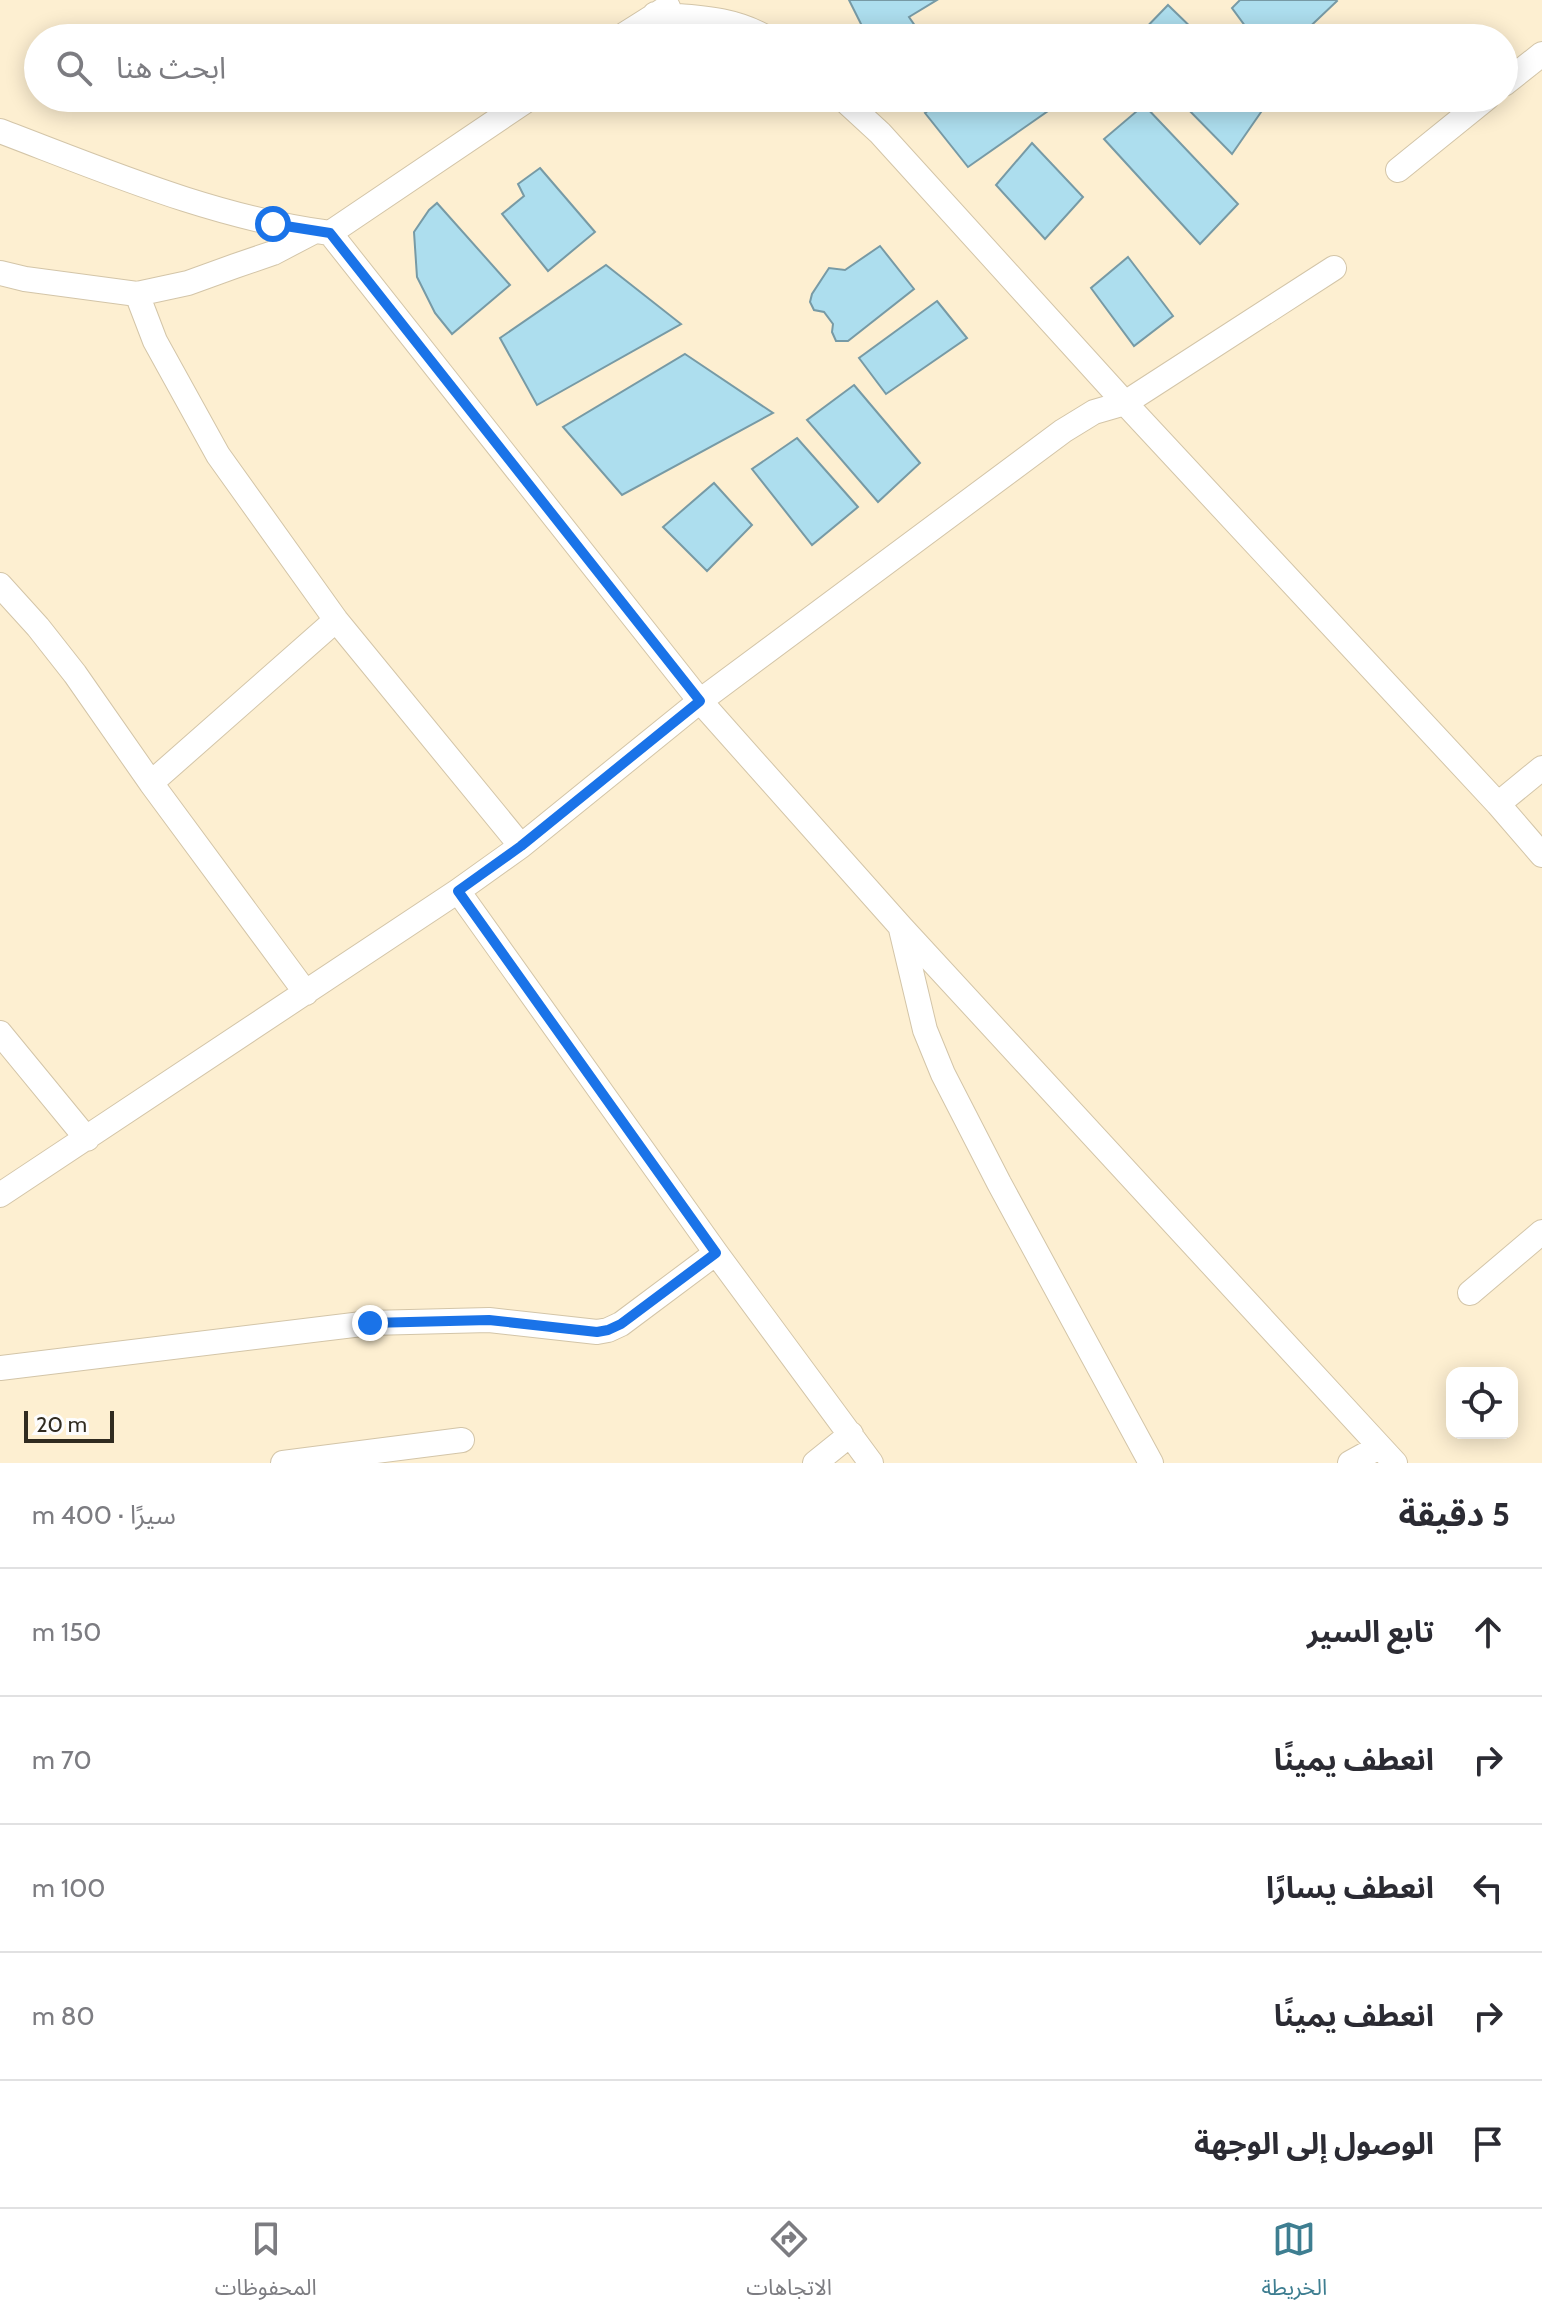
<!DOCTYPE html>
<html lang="ar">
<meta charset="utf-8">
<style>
body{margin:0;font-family:Cabin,"Noto Sans Arabic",sans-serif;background:#f2f2f3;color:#2b2b33;direction:rtl}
.controls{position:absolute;right:24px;bottom:24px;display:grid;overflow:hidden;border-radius:16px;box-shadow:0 4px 20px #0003}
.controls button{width:72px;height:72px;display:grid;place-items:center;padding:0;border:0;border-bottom:2px solid #e1e1e2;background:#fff;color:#2b2b33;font:40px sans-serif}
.scale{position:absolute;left:24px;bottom:20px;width:90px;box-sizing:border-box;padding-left:8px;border:4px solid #302b20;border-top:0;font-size:22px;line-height:28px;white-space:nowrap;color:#302b20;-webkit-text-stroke:6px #fdfdfd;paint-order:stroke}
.stop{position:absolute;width:24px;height:24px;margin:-18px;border:6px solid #1a73e8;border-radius:50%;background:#fff}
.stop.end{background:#1a73e8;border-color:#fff;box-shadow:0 2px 8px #0008}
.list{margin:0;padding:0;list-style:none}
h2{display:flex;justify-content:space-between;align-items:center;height:104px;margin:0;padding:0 32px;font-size:34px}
h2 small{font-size:26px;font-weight:400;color:#7c7c81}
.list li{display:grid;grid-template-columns:52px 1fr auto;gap:24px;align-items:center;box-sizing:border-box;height:128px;padding:0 32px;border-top:2px solid #e1e1e2}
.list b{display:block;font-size:30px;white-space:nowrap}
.list em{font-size:26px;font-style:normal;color:#7c7c81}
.icon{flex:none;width:44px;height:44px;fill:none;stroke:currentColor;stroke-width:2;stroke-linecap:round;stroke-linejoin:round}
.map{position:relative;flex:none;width:1542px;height:1463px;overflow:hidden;direction:ltr}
.search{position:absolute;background:#fff;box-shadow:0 4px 20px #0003;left:24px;right:24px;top:24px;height:88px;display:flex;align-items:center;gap:20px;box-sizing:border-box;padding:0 28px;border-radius:44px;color:#7c7c81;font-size:30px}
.sheet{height:744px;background:#fff}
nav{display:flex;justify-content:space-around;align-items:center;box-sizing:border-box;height:112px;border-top:2px solid #e1e1e2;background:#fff;font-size:22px;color:#7c7c81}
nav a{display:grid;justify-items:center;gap:4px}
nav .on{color:#3e7e91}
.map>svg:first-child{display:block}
</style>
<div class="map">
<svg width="1542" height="1463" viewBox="0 0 1542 1463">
<rect width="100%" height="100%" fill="#fdefd1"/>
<path fill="#addeee" stroke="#779aa5" stroke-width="2" d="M849 0H937L909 17 920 33 912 38H868Z
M1240 0H1336L1337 1 1298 38H1254L1232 8Z
M1168 5 1202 38H1136Z
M945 98H1038L1048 111 968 167 925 113Z
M1177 98H1263L1268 102 1232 154Z
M1144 105 1238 204 1200 244 1104 139Z
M1032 143 1083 197 1045 239 996 185Z
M540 168 595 232 548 271 502 214 524 196 518 184Z
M437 203 510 285 452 334 435 313 417 277 414 232 429 210Z
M880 246 914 289 848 341H836L832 332 833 324 824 312 814 310 810 302 812 294 829 268 845 270Z
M1128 257 1173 316 1134 346 1091 288Z
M606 265 681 324 537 405 500 338Z
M937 301 967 338 886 394 859 358Z
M685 354 773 413 622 495 563 427Z
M854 385 920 463 878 502 807 420Z
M797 438 858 507 812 545 752 469Z
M714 483 752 525 707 571 663 527Z"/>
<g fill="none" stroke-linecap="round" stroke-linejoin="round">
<defs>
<path id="minor" d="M655 14C696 18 731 17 767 38
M619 38 668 7
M1504 84 1542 54
M842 98 880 133 1125 403 1498 804 1542 855
M0 131C108 172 215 218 330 233L530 98
M1398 170 1487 98
M330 233 700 701 901 927 1395 1463
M0 273 25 279 137 294 188 283 235 266 273 253 315 231
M137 294 155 341 218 455 336 620 521 846
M0 585 38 627 75 674 151 783 306 993
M151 783 336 620
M1498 804 1542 768
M458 891 716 1253 871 1463
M901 929 925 1030 943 1074 999 1183 1151 1463
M0 1033 87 1139
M0 1195 458 891 521 846 700 701 1063 431 1094 412 1125 403 1334 268
M1470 1293 1542 1232
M0 1368 370 1323 489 1320 597 1332 608 1330 621 1324 716 1253
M283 1463 462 1440
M815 1463 851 1434
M1350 1463 1379 1447"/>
</defs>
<use href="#minor" stroke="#d3c5a8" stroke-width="26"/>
<use href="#minor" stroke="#fff" stroke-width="24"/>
</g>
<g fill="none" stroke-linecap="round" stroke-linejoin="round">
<path stroke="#1a73e8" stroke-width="10" d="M273 224 330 233 700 701 521 846 458 891 716 1253 621 1324 608 1330 597 1332 489 1320 370 1323"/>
</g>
</svg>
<div class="controls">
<button><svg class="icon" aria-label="locate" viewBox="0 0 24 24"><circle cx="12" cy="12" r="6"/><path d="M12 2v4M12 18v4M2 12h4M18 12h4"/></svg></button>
</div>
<div class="scale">20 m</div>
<div class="stop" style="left:273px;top:224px"></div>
<div class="stop end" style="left:370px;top:1323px"></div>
<div class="search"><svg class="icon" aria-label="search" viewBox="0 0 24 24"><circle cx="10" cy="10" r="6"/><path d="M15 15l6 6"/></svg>ابحث هنا</div>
</div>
<section class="sheet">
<h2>5 دقيقة<small>سيرًا · 400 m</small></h2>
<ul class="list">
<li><svg class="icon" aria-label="ahead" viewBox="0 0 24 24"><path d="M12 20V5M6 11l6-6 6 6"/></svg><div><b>تابع السير</b></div><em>150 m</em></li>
<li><svg class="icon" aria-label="right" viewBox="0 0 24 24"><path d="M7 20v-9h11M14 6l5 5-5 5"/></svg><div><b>انعطف يمينًا</b></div><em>70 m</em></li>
<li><svg class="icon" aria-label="left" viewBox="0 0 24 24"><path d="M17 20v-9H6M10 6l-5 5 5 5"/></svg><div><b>انعطف يسارًا</b></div><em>100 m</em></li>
<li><svg class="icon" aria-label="right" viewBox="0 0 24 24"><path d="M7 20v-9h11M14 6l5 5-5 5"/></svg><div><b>انعطف يمينًا</b></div><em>80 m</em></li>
<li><svg class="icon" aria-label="arrive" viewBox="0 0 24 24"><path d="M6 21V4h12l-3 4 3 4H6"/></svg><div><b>الوصول إلى الوجهة</b></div></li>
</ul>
</section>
<nav>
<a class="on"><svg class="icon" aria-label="map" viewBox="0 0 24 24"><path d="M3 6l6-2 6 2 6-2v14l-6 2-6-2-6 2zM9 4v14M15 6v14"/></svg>الخريطة</a>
<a><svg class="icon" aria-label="directions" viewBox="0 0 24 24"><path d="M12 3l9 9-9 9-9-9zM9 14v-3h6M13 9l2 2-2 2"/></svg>الاتجاهات</a>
<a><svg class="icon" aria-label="saved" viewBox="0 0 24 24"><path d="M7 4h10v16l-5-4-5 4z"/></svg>المحفوظات</a>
</nav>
